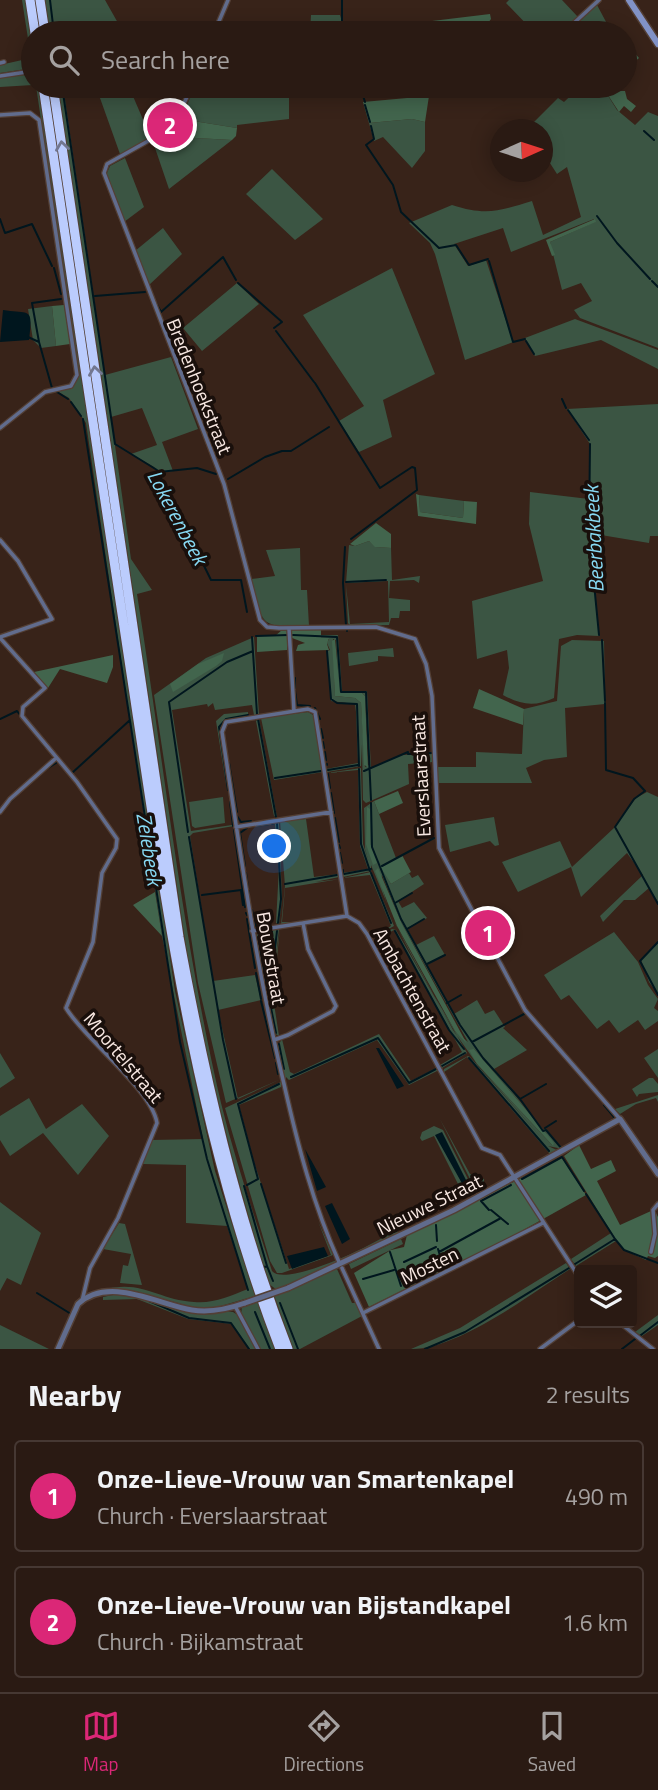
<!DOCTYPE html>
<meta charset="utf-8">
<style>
body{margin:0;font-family:"Titillium Web",sans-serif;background:#362721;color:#f1f3f6}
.controls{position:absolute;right:21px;bottom:21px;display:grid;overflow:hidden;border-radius:7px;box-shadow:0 4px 18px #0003}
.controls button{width:63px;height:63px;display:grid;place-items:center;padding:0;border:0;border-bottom:2px solid #463833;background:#2a1a13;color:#f1f3f6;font:35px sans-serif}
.compass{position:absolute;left:490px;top:119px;width:63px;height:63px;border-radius:50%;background:#2a1a13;box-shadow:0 4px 18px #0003;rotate:87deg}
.you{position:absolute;left:275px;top:847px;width:24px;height:24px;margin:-18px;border:5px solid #fff;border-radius:50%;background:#1a73e8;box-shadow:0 0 0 10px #1a73e833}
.badge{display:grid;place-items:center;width:46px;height:46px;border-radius:50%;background:#db2777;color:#fff;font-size:23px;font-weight:700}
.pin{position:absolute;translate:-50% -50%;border:4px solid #fff;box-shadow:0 2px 7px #0006}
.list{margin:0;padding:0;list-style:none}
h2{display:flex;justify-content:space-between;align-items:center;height:91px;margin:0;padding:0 28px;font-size:30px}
h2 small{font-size:23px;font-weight:400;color:#a5a1a0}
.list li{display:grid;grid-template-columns:46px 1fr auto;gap:21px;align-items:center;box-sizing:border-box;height:112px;margin:0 14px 14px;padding:0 14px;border:2px solid #463833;border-radius:7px}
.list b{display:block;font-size:26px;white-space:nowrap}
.list p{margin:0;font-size:23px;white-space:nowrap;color:#a5a1a0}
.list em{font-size:23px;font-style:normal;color:#a5a1a0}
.icon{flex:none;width:38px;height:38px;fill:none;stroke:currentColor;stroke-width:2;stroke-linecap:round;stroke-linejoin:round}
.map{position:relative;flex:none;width:658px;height:1349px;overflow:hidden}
.search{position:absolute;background:#2a1a13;box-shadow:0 4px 18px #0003;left:21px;right:21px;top:21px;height:77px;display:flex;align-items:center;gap:18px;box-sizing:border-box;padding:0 24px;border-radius:38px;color:#a5a1a0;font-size:26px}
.sheet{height:343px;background:#2a1a13}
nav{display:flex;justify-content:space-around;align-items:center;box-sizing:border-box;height:98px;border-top:2px solid #463833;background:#2a1a13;font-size:19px;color:#a5a1a0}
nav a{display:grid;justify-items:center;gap:4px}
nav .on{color:#db2777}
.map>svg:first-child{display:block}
</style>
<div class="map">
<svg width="658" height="1349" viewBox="0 0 658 1349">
<rect width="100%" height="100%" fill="#382319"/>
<path fill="#3b5543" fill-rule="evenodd" d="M22 0H27L33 41V68L0 73V65L31 58Z
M45 0H105L118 23 85 33H50Z
M509 0H562L578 17 561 33H535L506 3Z
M597 5 612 33H566Z
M311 15H340L342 22 346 23 432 26V33H310Z
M33 74V85L0 87V78Z
M36 86H40L175 991 215 1171 255 1296 214 1308 192 1307 135 1291 102 1290C143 1279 157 1300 194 1302 213 1304 230 1296 248 1289L227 1226 186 1223V1165L143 1164 151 1140 203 1139 162 936 86 423 69 398 57 391 73 386 79 376Z
M58 86H63L105 375 171 357 198 429 162 442 173 471 158 473 154 467 131 454 157 445 142 408 111 417 131 559 152 590 137 594C164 764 182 936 221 1103 235 1160 254 1215 272 1271 286 1288 378 1243 395 1230L400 1233 311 1277 277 1290 269 1284C236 1180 212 1081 190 974Z
M195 86H269V96L289 95V119L237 125V128L181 119Z
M581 86H602L617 110 635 125 648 112 658 116V348L580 318 574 310 592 301 581 283 562 290 550 242 595 222 594 219 511 252 503 228 454 244 468 266 486 260 513 342 465 360 435 254 430 243 409 223 452 205C486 216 499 211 532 201L543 235 581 217 567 167 557 174 548 160 543 162 542 130 527 129 558 98 564 102Z
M129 87 151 138 120 154 100 98Z
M412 119 425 122V151L412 168 383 137 374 141 369 123Z
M170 132 178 137 232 140 169 189 153 142Z
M125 158 144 207 124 222 106 175 110 166Z
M272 169 323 219 295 240 246 194Z
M163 228 182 254 148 286 135 251Z
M392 268 435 374 383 400 392 437 359 452 339 421 364 406 303 315Z
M237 283 259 304 202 351 183 328Z
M52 306 56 346 41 348 33 340 28 309Z
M575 319 658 350V369L601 340 535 356 525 338Z
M658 404V536H650L649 543 589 533 599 636 577 635 559 639 554 698C535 707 521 705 503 695L509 668 507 650 477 659 472 601 543 581 529 524 530 492 589 499 590 444 567 409Z
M419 495 464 501 463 518 420 512Z
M369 541 376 547 391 548 392 580 420 576 419 583 414 580 390 581 389 598 410 600V611H400L399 618H391L389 625 350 626 348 623 346 585 350 624 389 622 388 581 346 583 349 545 355 546Z
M300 548 301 590H307L309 626C258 627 264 627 251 579L275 576 266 550Z
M321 635H338L342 691H367L371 768 401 755 433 754V762L408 764 409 784 366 803 363 800 362 744 361 766 327 772 326 769 358 763 356 712 355 704 331 701 327 651 330 650 327 643 329 639 320 638ZM333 639 336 640 339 692 362 693 365 696 369 765 365 767 361 703 355 698 335 696Z
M254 637 259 715H254L252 705 215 710 213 703 208 707 207 704 172 710 191 831 232 825 231 801 234 826 193 833 190 836 213 981 255 975 261 1000 218 1010 238 1099 281 1079 226 1103 198 983 154 695 206 658Z
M572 640 604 641 605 704 565 708 567 757 544 760 526 768 532 783H438L437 767H476V752L522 754 524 709 557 701 561 646Z
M393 648 394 657 378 656V661L349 666 348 653Z
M248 712V716L227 720 220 728 227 790 216 721 224 714Z
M308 712 313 715 323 772 274 780 261 718Z
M259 719 277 817 274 816 256 721Z
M361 768 363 844 369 862 365 849 364 808 374 801 396 858 381 866 391 884 409 873 412 878 418 875 424 884 398 901 402 908 414 902 427 918 407 928 416 945 434 936 445 955 427 965 454 1014 477 1000 485 1014 494 1010 505 1027 503 1028 527 1050 494 1069 543 1130 546 1129 563 1149 548 1146 559 1151 550 1154 467 1057 444 1072V1069L468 1056 470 1057 545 1142 477 1064 453 1030 396 925 371 865V871L343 877 342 873 368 869 360 846 358 770 327 773ZM382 875 402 924 468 1042 455 1031C439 1002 375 901 382 875ZM474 1049 546 1133 553 1146 477 1064Z
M647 792 658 797V902L649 888 635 900H624L603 922 600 916 643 875 627 853 581 897 571 867 518 892 502 862 560 841 572 867 614 828 636 798Z
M223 797 225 823 195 828 192 826 189 802Z
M494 817 499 845 495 846 490 841 450 852 445 825Z
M306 819 314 877 339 874V877L315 882 340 879 285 888 282 922H292L281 925 285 886 280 821Z
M279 823 282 899 279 924 276 923 279 867 275 824Z
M371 872 394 926 372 938 391 926 370 875 343 878Z
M280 928 273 997 279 1036 274 1033 255 937 261 931 279 929 272 989Z
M392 929 396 930 467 1053 442 1068 440 1065 462 1052 394 930 373 941Z
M614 932 638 962 648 985 658 999 654 1008 658 1011V1021L645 1030 638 1020 619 1033 609 1020 597 1029 569 995 561 1000 544 975Z
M658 943V994L649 982 641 960Z
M379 1034 411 1081 436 1068 439 1070 409 1085 377 1040 289 1080 286 1077 285 1081 277 1047 282 1039 290 1072 294 1074Z
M658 1049V1078L644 1058Z
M0 1053 15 1078 0 1088Z
M649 1078H653L658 1084V1092L639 1094 637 1097 632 1089Z
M281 1082V1087L239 1105 254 1162 289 1269 331 1255 318 1221 333 1255 282 1273H277L270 1261 225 1108Z
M658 1095V1102L656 1098 636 1104 620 1114 615 1109Z
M29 1098 46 1129 82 1104 109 1136 78 1175 43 1133 10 1156 0 1140V1116Z
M440 1119 470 1174 484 1179V1185L478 1187 472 1183Z
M434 1126 443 1130 470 1183 469 1192 458 1197 453 1192 460 1188 434 1136 422 1141 420 1138 422 1132Z
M0 1202 41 1233 21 1285 7 1278 0 1291Z
M119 1223 125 1224 142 1285 120 1283 123 1265 128 1266 131 1254 103 1249Z
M611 1233 616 1241 576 1266 571 1259Z
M401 1239 403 1244 351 1269 349 1264Z
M566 1263 570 1269C529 1295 459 1349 411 1349L460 1328Z
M337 1269 352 1303H356L362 1316 300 1349H293L274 1295Z
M118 1294 132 1295 178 1307 233 1312 239 1316 257 1349H250L232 1324 188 1319 137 1299 103 1300V1297Z
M257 1300 275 1349H259L241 1315 242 1306Z
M658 1315V1325L642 1336 635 1332Z
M0 1325 49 1349H0Z"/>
<path fill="#42654d" d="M490 14 491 19 482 31 484 33H432V21Z
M626 43 639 58 626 69 630 74 625 79Z
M602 86H618L616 91H625L627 99 636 106 631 112 624 106 619 112Z
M429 96 425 122 412 119 369 123 363 102Z
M181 119 237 128 236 136 232 140 177 137 170 132Z
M595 219 596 222 550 242 555 255 552 256 546 240Z
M64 305 70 344 56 346 52 306Z
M416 494 419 495 420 512 463 518 464 501 477 502 476 524 418 516Z
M376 523 391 534V548L375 547 369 541 355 546 350 544Z
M282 630H321V638H329L327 644 329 650 296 651 298 645 305 643 287 636V650L257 652V636H275Z
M335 639 340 692 362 693 365 696 368 767 364 765 361 703 355 698 335 696 332 641Z
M224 653 222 661 216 666 173 692 170 684 198 664Z
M113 655V667L107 683 60 669 48 688 34 672Z
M479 689 524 709 523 725 473 708Z
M398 791 403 803 379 814 374 801Z
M367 807 370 809V844L377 863 373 865 366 844Z
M402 855 411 872 391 884 380 866Z
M378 868 402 924 467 1044 455 1031 397 926 375 871Z
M155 892 162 936 133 905Z
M474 1049 546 1133 554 1143 553 1146 477 1064 469 1050Z
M579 1145 591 1169 611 1160 616 1171 597 1181 620 1225 651 1211 658 1203 655 1211 658 1217V1256L655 1258 648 1256 646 1260 626 1251 618 1243 564 1156Z
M562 1158 586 1195 518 1233 369 1307 354 1273 391 1250 404 1247 407 1235Z"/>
<path fill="#00161e" d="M3 310C31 314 33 307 29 340L0 342Z
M273 931 267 984H265L257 937 261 932Z
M376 1048H379L404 1086 397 1089Z
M442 1132 468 1184 464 1187 435 1135Z
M305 1149 326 1187 317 1191Z
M332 1203 350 1239 342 1244 325 1206Z
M324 1247 328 1256 292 1269 287 1256Z"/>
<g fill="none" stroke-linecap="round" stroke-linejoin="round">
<path stroke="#00161e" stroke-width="2" d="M50 0 54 33
M342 0V22L350 23 351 33
M62 86 115 444 157 470 211 580H241L247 612
M360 86 365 102
M365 105 370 122
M371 126 374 139 366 145 393 185 401 212 439 248 456 245 469 265 488 259
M644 131 654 140
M597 216 617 243 650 279
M0 219 5 233 32 224 52 266
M489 261 513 342 525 339
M54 268 61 294
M652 281 658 287
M238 283 282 322 274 328
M95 296 145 292
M155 301 161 312 223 257 236 280
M276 331 314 382
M28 337 39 342 52 388
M526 341 534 354
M39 342 32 303 61 299
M315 383 380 488 412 467 415 468 417 490 351 539
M57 392 68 399
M562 399 566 408
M71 402 81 416
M568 410 589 440
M83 419 180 1042 207 1159 248 1290
M590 444 589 532 599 635
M159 472 197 468 216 474
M228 479 265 457 282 451H291L329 427
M345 547 343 583 346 625
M346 582 386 580
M347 629V631
M293 635 337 637 341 692H366L371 800
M256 636 288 635
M252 637 257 714
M602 640 605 701
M327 651 331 699 337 703 357 704 359 766
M295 678V688
M295 691 297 705 310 706
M605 703 606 770 633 778 645 791 634 799 615 827 658 904
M315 708 320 719
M0 719 17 711 45 747
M258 719 276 817
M321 729 323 738
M323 742 324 748
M325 752 326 760
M229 763 237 812
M327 764V765
M359 769 361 844 370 871
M45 770 56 763
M328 770 358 765
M364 771 408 752V754L432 753
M72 773 130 720
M328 774 330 788
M275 778 321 771
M228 790 219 727 226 719 248 715
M331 793 334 813
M230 802 233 826
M9 803 17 795
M371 803 372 847 401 919 460 1025 483 1058 520 1099 543 1131 546 1130 562 1149
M237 816 241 822 251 821
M335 818 339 842
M277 823 281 899 278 923
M272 824 274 823
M264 825 269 824
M257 826 262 825
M249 827 254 826
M234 830 245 907
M188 832 169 702 227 662 253 651
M189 837 223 1040 236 1099
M339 845 340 848
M340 853 342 863
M245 866 240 833 247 828
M382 866 434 838
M343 870V873
M246 873 248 888
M371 873 391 923
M344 874 371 869
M285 884 337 875
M249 891V895
M202 895 241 890 243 905
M395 903 412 893
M252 910 256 926 270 925
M246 913 247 915
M247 919 255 968
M407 929 424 919
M395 931 449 1030 464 1049
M658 942 640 961 658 995
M427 964 445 955
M256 973 261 999
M261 1001 275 1058
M447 1003 461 995
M276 1033 269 998 277 931
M472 1042 524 1014
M279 1044 284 1069
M469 1058 549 1151
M276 1063 278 1074
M442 1066 465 1053
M291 1077 378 1038 409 1083 436 1069
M520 1099 546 1084
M604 1105 614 1117 613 1120
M545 1128 556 1121
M522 1179 562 1157 584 1191
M261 1184 286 1263
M247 1185 258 1179 238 1104 279 1084
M244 1186 267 1266 264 1267
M586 1194 615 1239
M489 1210 481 1201 511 1185
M491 1210 508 1224
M436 1225 437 1241
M438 1249 443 1266
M390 1252 401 1286
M439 1252 501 1218
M404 1262 436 1247
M575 1264 615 1239 624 1250 658 1263
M267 1266 273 1281
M363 1279 394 1270
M37 1293 71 1314
M149 1301 189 1318 231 1323 249 1349
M280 1303 298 1349
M255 1312 270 1349
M641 1335 658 1322
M425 1349 465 1332 569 1268
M622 1349 635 1339"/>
<defs>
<path id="minor" d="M574 23 599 0
M214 33 228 0
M0 63 4 62
M0 76 33 71
M192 86 173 127 107 164 104 173 224 484 260 620 267 627 279 628 376 627 415 639 426 664 432 696 439 848 525 1010 620 1119
M0 115 30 113 39 120 77 375 71 386 45 392 0 428
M0 540 18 561 52 619 0 637
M289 629 294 711
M0 638 45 688 23 707 22 716 77 782 117 839 116 848 102 873 93 942 66 1008C85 1040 151 1088 157 1123L118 1218 90 1268 82 1301
M0 812 10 799 55 759
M236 827 331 812
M347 916 359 923 367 934 482 1148 500 1155 579 1277
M252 931 347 916
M274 1040 288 1035 333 1011 336 1006 308 949 303 923
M651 1252 655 1234 653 1210 658 1204
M339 1262C313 1204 298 1146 284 1084 256 968 240 850 222 732L226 722 308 709 315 712 347 916
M342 1268 379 1349
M235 1306 258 1349
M363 1313 543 1223
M620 1323 653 1349
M540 1349 579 1320"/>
<path id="tertiary" d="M288 1288 454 1210 620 1119 658 1174
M58 1349 78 1304C109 1275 159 1305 192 1310 211 1313 228 1309 245 1303"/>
<path id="secondary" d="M629 0 658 44"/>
<path id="motorway" d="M30 0 35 33
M40 0 45 33
M43 86C73 291 104 495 135 700 168 921 199 1140 280 1349
M53 86 179 937C205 1078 236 1216 288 1349"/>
</defs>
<use href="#minor" stroke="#533f35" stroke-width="6"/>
<use href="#tertiary" stroke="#533f35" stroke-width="8"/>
<use href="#secondary" stroke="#533f35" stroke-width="9"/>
<use href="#motorway" stroke="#533f35" stroke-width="11"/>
<use href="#minor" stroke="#616c8d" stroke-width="3.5"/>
<use href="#tertiary" stroke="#616c8d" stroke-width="5"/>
<use href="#secondary" stroke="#8192c6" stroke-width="6"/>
<use href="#motorway" stroke="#bbccfd" stroke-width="9"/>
<defs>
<path id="tertiary-bridge" d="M245 1303 288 1288"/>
</defs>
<use href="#tertiary-bridge" stroke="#533f35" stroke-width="8" stroke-linecap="butt"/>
<use href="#tertiary-bridge" stroke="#616c8d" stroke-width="5"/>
</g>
<defs><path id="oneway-chevron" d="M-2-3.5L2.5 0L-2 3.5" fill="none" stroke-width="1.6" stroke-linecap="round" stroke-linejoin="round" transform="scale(1.75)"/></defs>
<g stroke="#727790">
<use href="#oneway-chevron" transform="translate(62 146) rotate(-98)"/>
<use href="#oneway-chevron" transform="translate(95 371) rotate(-98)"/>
</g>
<g text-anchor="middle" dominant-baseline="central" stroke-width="7" stroke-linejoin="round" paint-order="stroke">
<g font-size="19" fill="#f8e8e2" stroke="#190f0b">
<text transform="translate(200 386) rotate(68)">Bredenhoekstraat</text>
<text transform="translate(420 776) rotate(-93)">Everslaarstraat</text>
<text transform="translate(272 958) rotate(80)">Bouwstraat</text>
<text transform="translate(413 990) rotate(61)">Ambachtenstraat</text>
<text transform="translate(124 1057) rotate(50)">Moortelstraat</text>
<text transform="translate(429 1204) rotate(-26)">Nieuwe Straat</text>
<text transform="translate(429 1265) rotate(-26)">Mosten</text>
</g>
<g font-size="21" font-style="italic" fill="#87d9f3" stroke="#190f0b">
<text transform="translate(178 517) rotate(62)">Lokerenbeek</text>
<text transform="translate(593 539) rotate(-93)">Beerbakbeek</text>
<text transform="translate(150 849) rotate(81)">Zelebeek</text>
</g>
</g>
</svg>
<div class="controls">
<button><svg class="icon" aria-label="layers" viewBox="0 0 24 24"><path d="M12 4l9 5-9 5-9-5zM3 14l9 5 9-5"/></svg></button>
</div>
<svg class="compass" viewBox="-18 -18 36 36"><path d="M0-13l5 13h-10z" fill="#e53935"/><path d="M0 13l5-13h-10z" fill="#a5a1a0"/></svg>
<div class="you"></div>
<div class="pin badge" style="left:488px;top:933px">1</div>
<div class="pin badge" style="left:170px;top:125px">2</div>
<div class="search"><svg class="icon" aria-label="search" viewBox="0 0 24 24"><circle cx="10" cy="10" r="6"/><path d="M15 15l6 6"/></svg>Search here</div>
</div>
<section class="sheet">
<h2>Nearby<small>2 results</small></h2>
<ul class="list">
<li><span class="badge">1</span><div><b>Onze-Lieve-Vrouw van Smartenkapel</b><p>Church · Everslaarstraat</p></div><em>490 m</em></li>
<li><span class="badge">2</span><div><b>Onze-Lieve-Vrouw van Bijstandkapel</b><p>Church · Bijkamstraat</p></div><em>1.6 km</em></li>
</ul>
</section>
<nav>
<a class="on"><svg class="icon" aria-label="map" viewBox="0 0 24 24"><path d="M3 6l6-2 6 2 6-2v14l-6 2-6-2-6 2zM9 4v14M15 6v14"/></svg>Map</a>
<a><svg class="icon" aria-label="directions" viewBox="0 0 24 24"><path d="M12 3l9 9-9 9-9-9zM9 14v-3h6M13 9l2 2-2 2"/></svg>Directions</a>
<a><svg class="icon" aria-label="saved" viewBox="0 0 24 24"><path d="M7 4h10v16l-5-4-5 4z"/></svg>Saved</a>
</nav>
